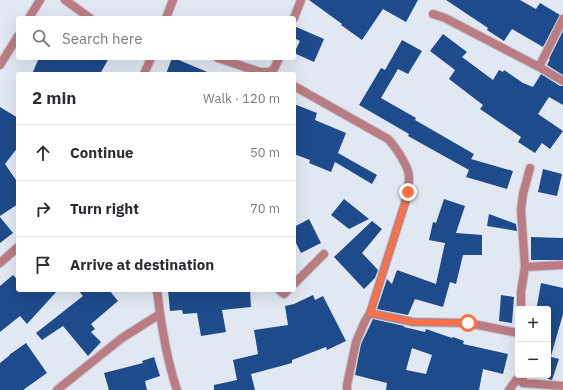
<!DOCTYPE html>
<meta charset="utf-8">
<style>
body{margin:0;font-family:"IBM Plex Sans",sans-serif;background:#f7f7f7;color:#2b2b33}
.controls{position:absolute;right:12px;bottom:12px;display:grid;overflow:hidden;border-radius:4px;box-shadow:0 4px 16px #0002}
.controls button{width:36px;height:36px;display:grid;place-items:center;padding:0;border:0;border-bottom:1px solid #e1e1e2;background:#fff;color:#2b2b33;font:20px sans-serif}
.stop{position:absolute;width:12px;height:12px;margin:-9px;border:3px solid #ff7043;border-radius:50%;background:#fff}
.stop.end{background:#ff7043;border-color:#fff;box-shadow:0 1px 4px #0008}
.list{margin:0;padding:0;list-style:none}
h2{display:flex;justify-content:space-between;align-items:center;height:52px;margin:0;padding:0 16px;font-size:17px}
h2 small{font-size:13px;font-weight:400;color:#7c7c81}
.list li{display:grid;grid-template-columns:26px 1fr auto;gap:12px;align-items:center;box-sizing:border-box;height:56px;padding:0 16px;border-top:1px solid #e1e1e2}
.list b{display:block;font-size:15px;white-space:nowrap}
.list em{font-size:13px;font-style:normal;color:#7c7c81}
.icon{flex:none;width:22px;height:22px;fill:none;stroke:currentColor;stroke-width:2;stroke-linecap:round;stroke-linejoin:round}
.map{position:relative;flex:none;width:563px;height:390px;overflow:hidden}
.search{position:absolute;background:#fff;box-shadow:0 4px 16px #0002;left:16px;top:16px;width:280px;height:44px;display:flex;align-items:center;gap:10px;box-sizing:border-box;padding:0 14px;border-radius:4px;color:#7c7c81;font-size:15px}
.panel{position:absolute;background:#fff;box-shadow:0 4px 16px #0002;left:16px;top:72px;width:280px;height:220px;border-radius:4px}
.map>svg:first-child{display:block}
</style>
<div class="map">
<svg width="563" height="390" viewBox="0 0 563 390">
<rect width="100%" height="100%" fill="#e1e8f2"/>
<path fill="#1e4b8b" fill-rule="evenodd" d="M309 0H418L406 22 383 9 362 40 341 25 342 24Z
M446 0H520L536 9 540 3 560 15 543 47 512 29 504 41 487 30 488 28Z
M294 26 324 39 314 62 294 53 300 41 294 38Z
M563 31V75L547 65 550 59H549Z
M443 34 467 52 462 57 493 80 499 70 503 72 504 70 523 83 533 87 541 74 560 86H563V105L549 97 538 114 563 131 550 149 542 143 535 153 518 142 521 137 480 109 483 105 449 79 455 70 430 51Z
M402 40 422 51 408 74 398 69 381 98 416 118 415 120 474 154 471 159 513 171 507 189 466 177 469 170 408 136 409 134 359 105 381 68 385 70Z
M39 58H109L100 74H32Z
M172 58H174L212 74H166Z
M294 104 317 113 315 120 346 133 338 153 377 175 372 184 335 162 331 172 309 163 310 160 294 154Z
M0 107 18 118V147L5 164 18 183V204L0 216Z
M543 169 562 174 557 196 538 192Z
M344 199 369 219 349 229 331 215Z
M444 199 465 206 456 233 482 235V255H463L456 284 450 282 443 307 415 299 408 315 377 309 387 279 392 284 397 270 436 284 445 243 429 240 433 222 436 223Z
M489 214 516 224 517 231 487 226Z
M0 217 13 233 0 243Z
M309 219 321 243 301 253 294 239V227Z
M372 221 382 229 362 253 378 270 375 278 364 289 334 257Z
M531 237 563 238V260H531Z
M13 275 18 280V290H58L27 324 20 316 0 332V286Z
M541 283 563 288V314L551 356 548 355V308L537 306Z
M78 290H109L118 301 91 324 95 329 91 332 101 342 88 356 63 326 42 340 36 333 83 296Z
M168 290H250L251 307 222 310 226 332 201 336 197 313 183 314 182 310 170 311Z
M313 295 315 300 323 296 346 341 327 350 326 347 292 360V363L281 366 251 374 255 390H214V385L237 380 233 360 258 354 254 330 288 325 285 306 294 304Z
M501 295 514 297 512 323 499 321Z
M373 319 404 326V327L425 332 426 329 452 338 453 337 464 341 463 344 508 354 503 374 483 369 479 390H386L387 383 355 375 361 344ZM412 348 432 355 426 374 406 370Z
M26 343 47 373 23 390H0V363L10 355H9Z
M548 356 559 359 552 380 548 379Z
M154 357 160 376 145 381 147 390H109L104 373 143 363 142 361Z"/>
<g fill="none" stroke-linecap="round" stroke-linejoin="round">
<defs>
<path id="street" d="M65 0 90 18
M433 14 445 18 539 67 563 81
M29 18 40 0
M166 18 173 0
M294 18 301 0
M218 58 260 72H269L274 69 279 58
M0 65 18 36
M539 67 563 19
M144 74 151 58
M294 86 388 139C395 146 405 162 408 171 411 181 407 194 405 203L370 313 365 321 356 342 347 385V390
M0 263 18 247
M525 267 563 265
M294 284 324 254
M157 290C161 324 166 358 177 390
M279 290 284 294 288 290
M521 309V292L525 267 521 210 523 194 530 168
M370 313 413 322 468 323 518 333
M523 383 563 386
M57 390 122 338 160 314
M509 390 517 379 523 383V375"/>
</defs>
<use href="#street" stroke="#bfc6ce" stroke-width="10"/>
<use href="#street" stroke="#bc7c84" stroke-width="8"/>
</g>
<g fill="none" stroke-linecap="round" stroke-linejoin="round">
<path stroke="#ff7043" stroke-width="5" d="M408 192 405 203 370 313 413 322 468 323"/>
</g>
</svg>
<div class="controls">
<button>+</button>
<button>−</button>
</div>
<div class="stop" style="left:468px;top:323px"></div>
<div class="stop end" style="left:408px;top:192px"></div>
<div class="search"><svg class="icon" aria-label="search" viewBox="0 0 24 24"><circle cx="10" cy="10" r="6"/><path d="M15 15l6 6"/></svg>Search here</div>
<section class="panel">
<h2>2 min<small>Walk · 120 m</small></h2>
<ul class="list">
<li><svg class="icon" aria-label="ahead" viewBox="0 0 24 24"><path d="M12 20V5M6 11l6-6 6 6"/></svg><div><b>Continue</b></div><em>50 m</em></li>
<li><svg class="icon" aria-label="right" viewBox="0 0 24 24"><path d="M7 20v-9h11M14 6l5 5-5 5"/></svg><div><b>Turn right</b></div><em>70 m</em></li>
<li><svg class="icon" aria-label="arrive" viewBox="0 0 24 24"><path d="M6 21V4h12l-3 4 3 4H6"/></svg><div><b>Arrive at destination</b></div></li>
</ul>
</section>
</div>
